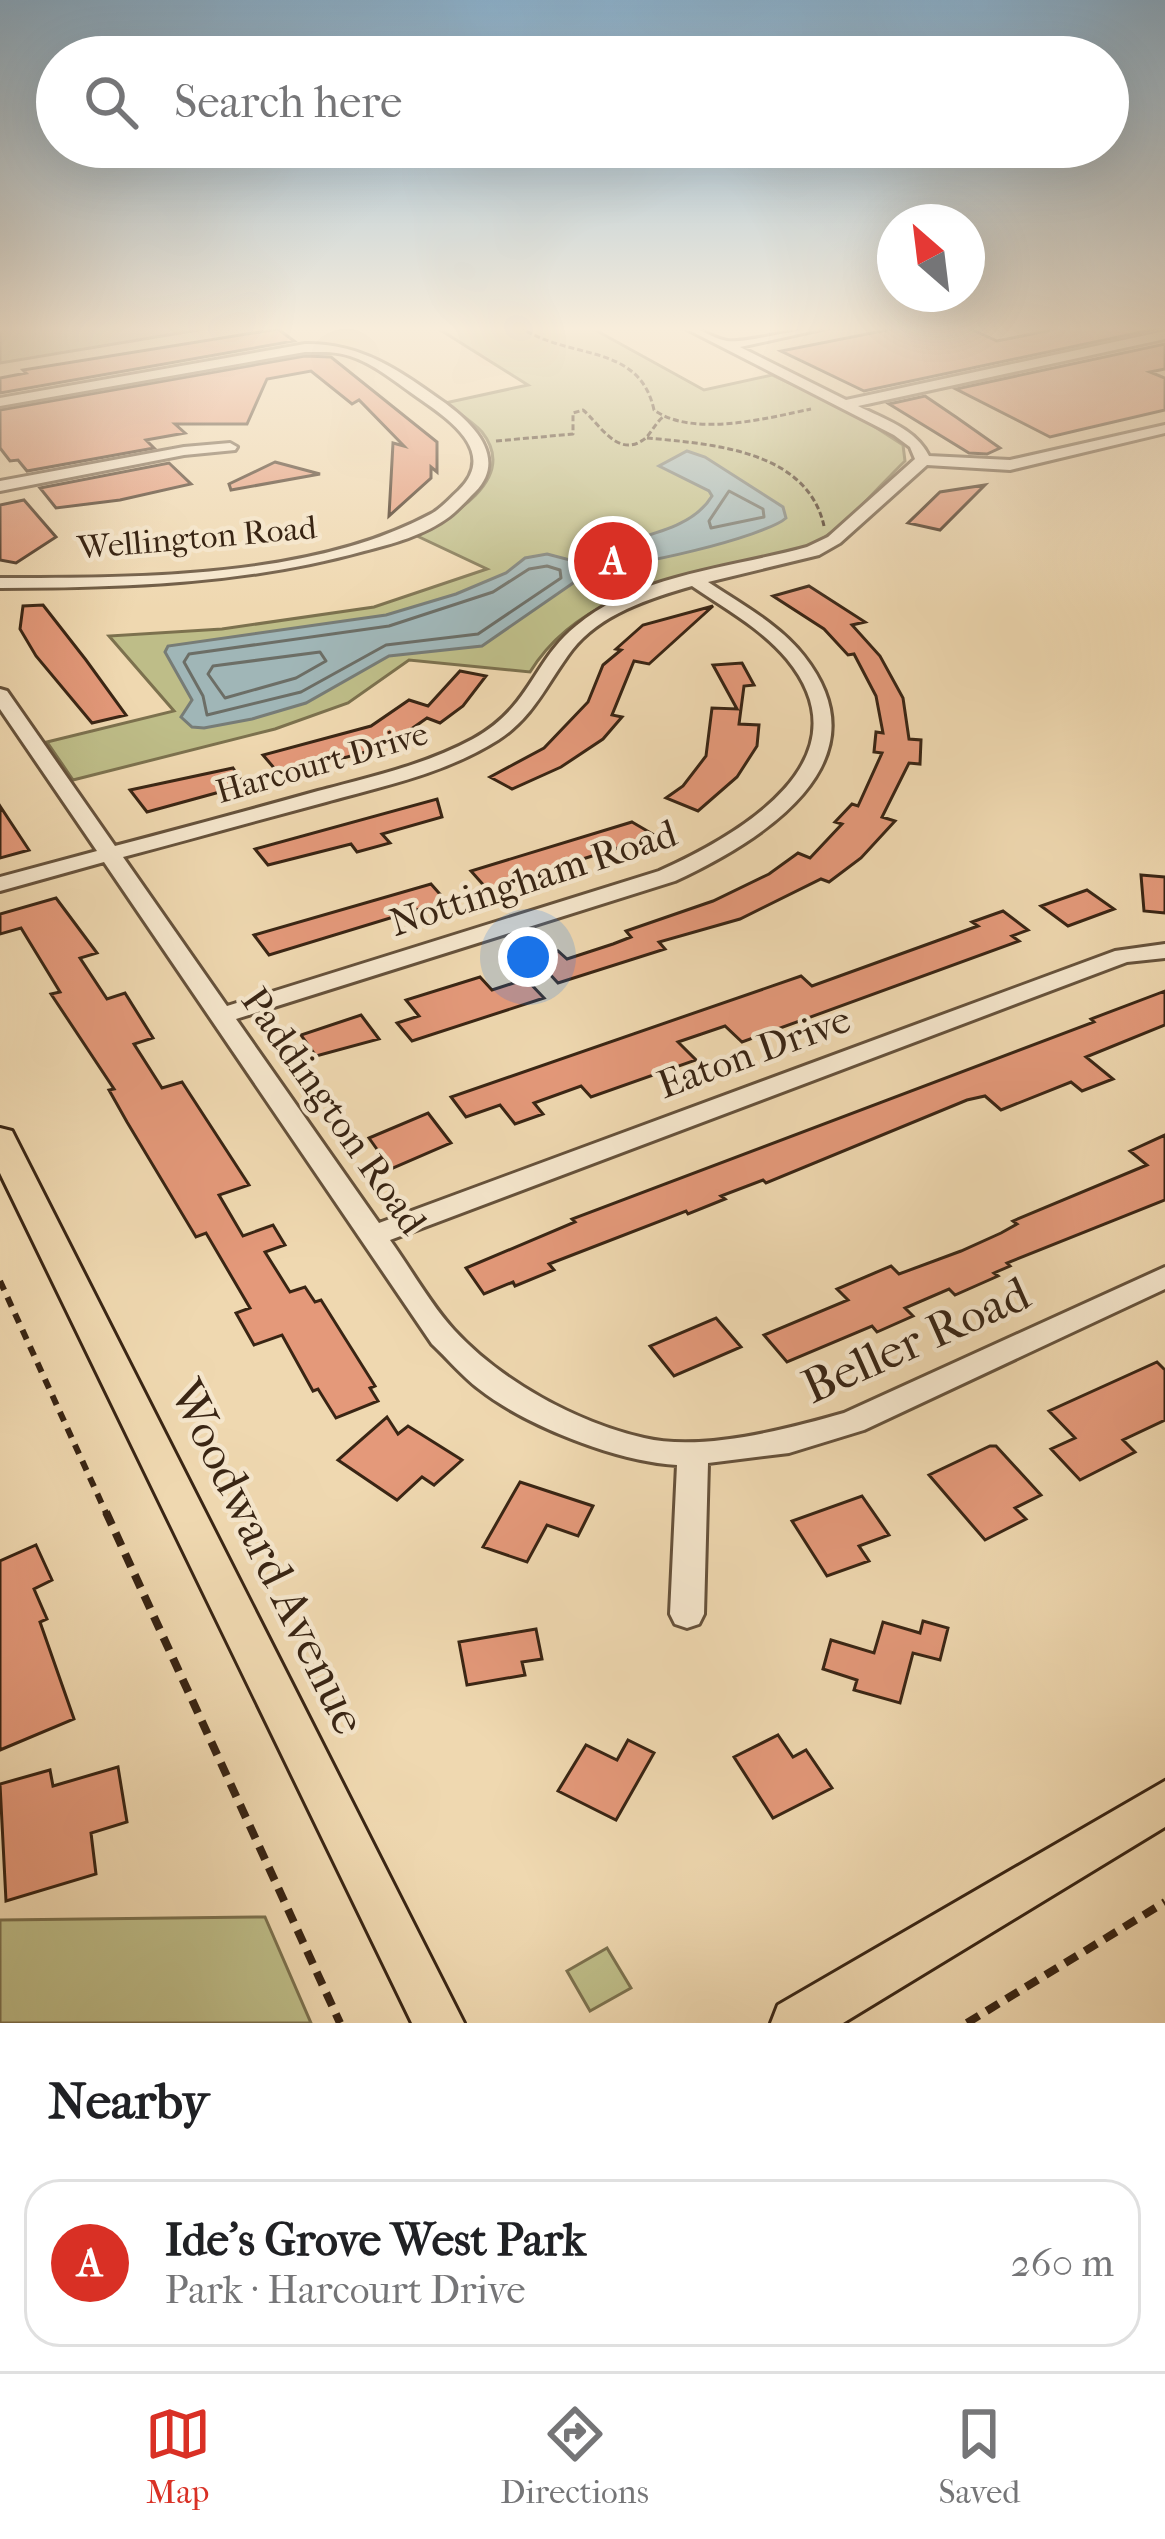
<!DOCTYPE html>
<meta charset="utf-8">
<style>
body{margin:0;font-family:"IM FELL French Canon",serif;background:#f2f2f2;color:#202124}
.compass{position:absolute;left:877px;top:204px;width:108px;height:108px;border-radius:50%;background:#fff;box-shadow:0 12px 48px #0002;rotate:332deg}
.you{position:absolute;left:528px;top:957px;width:42px;height:42px;margin:-30px;border:9px solid #fff;border-radius:50%;background:#1a73e8;box-shadow:0 0 0 18px #1a73e833}
.badge{display:grid;place-items:center;width:78px;height:78px;border-radius:50%;background:#d93025;color:#fff;font-size:39px;font-weight:700}
.pin{position:absolute;translate:-50% -50%;border:6px solid #fff;box-shadow:0 3px 12px #0006}
.list{margin:0;padding:0;list-style:none}
h2{display:flex;justify-content:space-between;align-items:center;height:156px;margin:0;padding:0 48px;font-size:51px}
h2 small{font-size:39px;font-weight:400;color:#757577}
.list li{display:grid;grid-template-columns:78px 1fr auto;gap:36px;align-items:center;box-sizing:border-box;height:168px;margin:0 24px 24px;padding:0 24px;border:3px solid #e0e0e0;border-radius:36px}
.list b{display:block;font-size:45px;white-space:nowrap}
.list p{margin:0;font-size:39px;white-space:nowrap;color:#757577}
.list em{font-size:39px;font-style:normal;color:#757577}
.icon{flex:none;width:66px;height:66px;fill:none;stroke:currentColor;stroke-width:2;stroke-linecap:round;stroke-linejoin:round}
.map{position:relative;flex:none;width:1165px;height:2023px;overflow:hidden}
.search{position:absolute;background:#fff;box-shadow:0 12px 48px #0002;left:36px;right:36px;top:36px;height:132px;display:flex;align-items:center;gap:30px;box-sizing:border-box;padding:0 42px;border-radius:66px;color:#757577;font-size:45px}
.sheet{height:348px;background:#fff}
nav{display:flex;justify-content:space-around;align-items:center;box-sizing:border-box;height:168px;border-top:3px solid #e0e0e0;background:#fff;font-size:33px;color:#757577}
nav a{display:grid;justify-items:center;gap:6px}
nav .on{color:#d93025}
.map>svg:first-child{display:block}
</style>
<div class="map">
<svg width="1165" height="2023" viewBox="0 0 1165 2023">
<rect width="100%" height="100%" fill="#efd8b0"/>
<filter id="stains"><feTurbulence type="fractalNoise" baseFrequency=".00167" numOctaves="4"/><feColorMatrix values="0 0 0 0 .2 0 0 0 0 .09 0 0 0 0 .02 0 0 0 .5 -.17"/></filter>
<radialGradient id="worn" r=".72"><stop offset=".6" stop-color="#630" stop-opacity="0"/><stop offset="1" stop-color="#630" stop-opacity=".3"/></radialGradient>
<path fill="#bebd88" stroke="#7c714e" stroke-width="3" d="M0 326H222L0 363Z
M434 326H588L704 390 772 375 855 414 903 445 905 461C880 485 854 517 825 537 805 550 778 555 755 561 671 581 579 593 530 672L409 660 348 703 275 729 73 780 47 742 174 711 109 636 222 629 374 607 487 569 415 535C449 518 520 480 482 432 472 421 457 412 445 403L528 385Z
M265 1917 311 2023H0V1920Z
M607 1948 631 1988 590 2011 567 1971Z"/>
<path fill="#a0b6b7" stroke="#777c76" stroke-width="3" d="M687 451 705 457 783 507 786 518C767 536 623 571 596 566L595 555 603 550C639 535 691 531 712 496L709 491 659 466Z
M547 554 578 562 589 572 482 646 389 656 306 703 252 719 204 728 192 727 181 717 192 700 165 652 168 646 386 615 456 594 506 573 525 558Z"/>
<g fill="none" stroke-linecap="round" stroke-linejoin="round">
<path stroke="#6c6e66" stroke-width="3" d="M729 491 763 509 764 517 711 528 709 521Z
M547 566 560 570 561 578 478 634 386 645 301 692 207 715 203 696 184 662 189 654 389 626 493 592 529 569Z
M320 652 326 661 296 678 225 698 208 674 213 666Z"/>
</g>
<path fill="#e4997a" stroke="#392514" stroke-width="3" d="M907 326H964L997 341 1071 326H1165V327L864 391 781 351Z
M278 329 294 341 0 393V378L26 373 23 370Z
M1165 344V369L1150 372 1165 378V410L1075 431 1050 437 956 389Z
M305 356 331 357 437 442V472L431 467V478L389 516 393 443 404 446 359 400 352 404 311 371 267 379 247 424H175L185 433 146 440 154 448 27 471 18 460 10 461 0 448V410Z
M925 396 956 417 1000 448 987 454 969 453 889 404Z
M275 462 320 474 231 490 229 484Z
M169 463 191 484 120 500 56 508 40 488Z
M985 485 940 530 908 523 940 492Z
M24 500 56 537 16 563 0 560V505Z
M809 586 865 622 852 625 880 656 903 698 909 739 921 740 920 764 909 763 882 817 895 821 861 858 829 882 821 879 740 919 659 942 665 949 558 983 535 958 558 951 567 959 613 944 631 937 626 931 713 901 769 874 798 853 810 858 842 824 835 822 852 804 858 806 882 753 874 752 876 732 883 733 876 696 854 654 848 655 824 629 773 596Z
M43 605 86 660 126 715 92 723 36 656 20 629 23 606Z
M713 606 649 664 634 661 612 715 622 717 603 739 561 767 512 789 490 777 544 748 588 702 603 665 621 650 616 649 643 625Z
M742 663 754 685 744 686 739 724 759 725 757 746 737 777 698 811 666 798 683 786 706 756 712 708 737 709 713 665Z
M460 671 486 676 463 706 440 723 427 718 397 739 374 745 377 749 280 775 263 755 371 726 409 700 428 706Z
M233 768 245 785 147 812 130 790Z
M437 799 442 817 382 834 390 843 357 852 351 844 268 865 255 849Z
M0 806 29 850 0 858Z
M632 822 656 836 487 889 471 871Z
M1141 875 1165 877V913L1144 911Z
M431 884 446 901 269 955 254 935Z
M1087 890 1114 909 1068 926 1041 906Z
M56 898 97 953 80 958 107 999 125 993 153 1038 134 1044 162 1088 182 1082 249 1185 219 1195 243 1236 273 1225 285 1245 265 1252 290 1292 305 1287 315 1302 321 1300 375 1386 370 1388 378 1401 336 1418 318 1389 313 1391 282 1335 254 1345 236 1313 250 1308 206 1233 196 1237 127 1122 109 1090 114 1089 51 994 60 992 21 928 0 934V914Z
M1003 911 1028 930 1012 936 1019 941 742 1042 725 1026 678 1042 696 1060 591 1097 581 1086 534 1103 543 1114 515 1124 500 1105 466 1117 451 1097 801 976 812 986 978 926 972 922Z
M480 977 492 990 526 979 544 998 412 1041 397 1023 419 1016 406 1000Z
M1165 991V1025L1086 1057 1113 1079 1082 1091 1071 1082 1001 1110 985 1096 967 1100 766 1183 763 1180 721 1196 725 1199 688 1214 686 1211 549 1264 554 1270 515 1286 513 1282 484 1294 466 1268 575 1222 572 1219 1094 1022 1091 1019Z
M361 1015 379 1039 316 1056 301 1035Z
M428 1113 451 1143 391 1169 369 1138Z
M1165 1135V1200L1007 1263 1010 1266 994 1273 998 1276 955 1295 949 1289 905 1308 913 1316 877 1332 872 1326 787 1362 764 1335 848 1300 837 1289 891 1266 899 1274 961 1251 1001 1233 1017 1224 1013 1221 1147 1165 1130 1151Z
M716 1318 741 1347 674 1376 650 1346Z
M1157 1362 1165 1370V1420L1123 1440 1135 1452 1080 1480 1051 1449 1075 1438 1049 1411Z
M387 1417 398 1434 408 1426 462 1460 434 1485 422 1477 397 1500 338 1460Z
M990 1446H996L1041 1495 1015 1508 1026 1519 985 1540 929 1475Z
M520 1482 593 1506 578 1536 547 1525 527 1562 483 1547Z
M862 1496 889 1535 859 1546 869 1561 827 1576 792 1521Z
M36 1545 52 1580 34 1589 47 1619 40 1622 74 1719 0 1750V1561Z
M923 1621 948 1628 940 1660 913 1653 900 1703 854 1690 857 1680 823 1669 831 1640 874 1653 883 1622 920 1633Z
M536 1629 542 1659 522 1662 525 1675 467 1685 459 1642Z
M778 1735 793 1757 806 1750 832 1788 773 1818 734 1757Z
M628 1740 654 1753 616 1820 558 1791 586 1745 617 1760Z
M118 1767 127 1822 91 1833 96 1874 6 1901 0 1784 50 1770 53 1786Z"/>
<g fill="none" stroke-linecap="round" stroke-linejoin="round">
<defs>
<path id="minor" d="M681 326C700 326 710 338 727 341 746 344 807 326 835 326L740 347 846 400 1165 331V339L858 406C884 419 916 429 929 456L1010 460 1165 425V433L1010 470 927 465 840 543 819 555 708 582C741 604 779 624 804 656 888 763 761 841 675 881L236 1019 379 1223 1115 951 1165 944V958L1127 962 390 1240C411 1269 430 1304 454 1330 502 1382 576 1422 644 1438 702 1452 788 1429 844 1413L1165 1267V1289L864 1430 789 1453 708 1463 704 1614 699 1624 687 1628 675 1624 670 1614 677 1465C618 1462 526 1426 479 1389 462 1376 447 1358 432 1344L104 862 0 891V877L97 851 0 709V689L7 691 115 846C183 828 250 810 318 791 370 777 425 765 473 739 532 706 532 662 576 626 637 574 732 568 807 547L828 537 915 459 910 447 894 435ZM692 586C724 608 761 628 787 659 870 760 739 835 659 871L227 1006 123 857C191 839 258 820 326 802 384 786 446 773 498 740 534 717 547 683 572 650 600 614 650 598 692 586Z
M305 344C362 343 400 371 445 403 473 424 508 458 475 492 467 500 458 510 449 517 425 535 392 544 364 551 246 584 122 588 0 588V578C135 578 310 579 431 514 442 508 450 498 459 490 500 450 444 416 413 394 393 380 374 364 350 356 336 351 320 352 305 352L0 406V398Z
M230 443 237 447 235 450 184 455 0 491V481L184 447Z"/>
<path id="major" d="M0 1128 12 1131 16 1139 464 2023H412L0 1173Z
M1165 1781V1827L843 2023H771L778 2005Z"/>
</defs>
<use href="#minor" stroke="#66523b" stroke-width="6"/>
<use href="#major" stroke="#392514" stroke-width="6"/>
<path stroke="#392514" stroke-width="3" stroke-dasharray="6 3" stroke-linecap="butt" d="M519 326C567 361 639 341 654 410 693 438 768 418 811 409
M647 438C712 444 807 450 824 526
M496 441 573 434V413L583 410C599 423 617 458 643 440 650 436 655 423 663 417"/>
<path stroke="#392514" stroke-width="6" stroke-dasharray="10 8" stroke-linecap="butt" d="M0 1281 107 1515"/>
<path stroke="#392514" stroke-width="8" stroke-dasharray="14 9" stroke-linecap="butt" d="M106 1512 340 2023
M967 2023 1165 1902"/>
<use href="#minor" fill="#f5e6cc" fill-rule="evenodd"/>
<use href="#major" fill="#efd8b0" fill-rule="evenodd"/>
</g>
<linearGradient id="sky" x2="0" y2="1"><stop stop-color="#8bb5d4"/><stop offset="0.54" stop-color="#f8eddb"/><stop offset="1" stop-color="#f8eddb" stop-opacity="0"/></linearGradient>
<rect width="1165" height="609" fill="url(#sky)"/>
<g text-anchor="middle" dominant-baseline="central" stroke-width="9" stroke-linejoin="round" paint-order="stroke">
<g font-size="33" fill="#392514" stroke="#f5e6cc">
<text transform="translate(197 538) rotate(-5)">Wellington Road</text>
<text transform="translate(322 763) rotate(-16)">Harcourt Drive</text>
</g>
<g font-size="39" fill="#392514" stroke="#f5e6cc">
<text transform="translate(533 878) rotate(-18)">Nottingham Road</text>
<text transform="translate(754 1052) rotate(-20)">Eaton Drive</text>
<text transform="translate(334 1111) rotate(55)">Paddington Road</text>
</g>
<g font-size="48" fill="#392514" stroke="#f5e6cc">
<text transform="translate(916 1340) rotate(-24)">Beller Road</text>
<text transform="translate(268 1557) rotate(64)">Woodward Avenue</text>
</g>
</g>
<rect width="100%" height="100%" filter="url(#stains)"/>
<rect width="100%" height="100%" fill="url(#worn)"/>
</svg>
<svg class="compass" viewBox="-18 -18 36 36"><path d="M0-13l5 13h-10z" fill="#e53935"/><path d="M0 13l5-13h-10z" fill="#757577"/></svg>
<div class="you"></div>
<div class="pin badge" style="left:613px;top:561px">A</div>
<div class="search"><svg class="icon" aria-label="search" viewBox="0 0 24 24"><circle cx="10" cy="10" r="6"/><path d="M15 15l6 6"/></svg>Search here</div>
</div>
<section class="sheet">
<h2>Nearby<small></small></h2>
<ul class="list">
<li><span class="badge">A</span><div><b>Ide's Grove West Park</b><p>Park · Harcourt Drive</p></div><em>260 m</em></li>
</ul>
</section>
<nav>
<a class="on"><svg class="icon" aria-label="map" viewBox="0 0 24 24"><path d="M3 6l6-2 6 2 6-2v14l-6 2-6-2-6 2zM9 4v14M15 6v14"/></svg>Map</a>
<a><svg class="icon" aria-label="directions" viewBox="0 0 24 24"><path d="M12 3l9 9-9 9-9-9zM9 14v-3h6M13 9l2 2-2 2"/></svg>Directions</a>
<a><svg class="icon" aria-label="saved" viewBox="0 0 24 24"><path d="M7 4h10v16l-5-4-5 4z"/></svg>Saved</a>
</nav>
